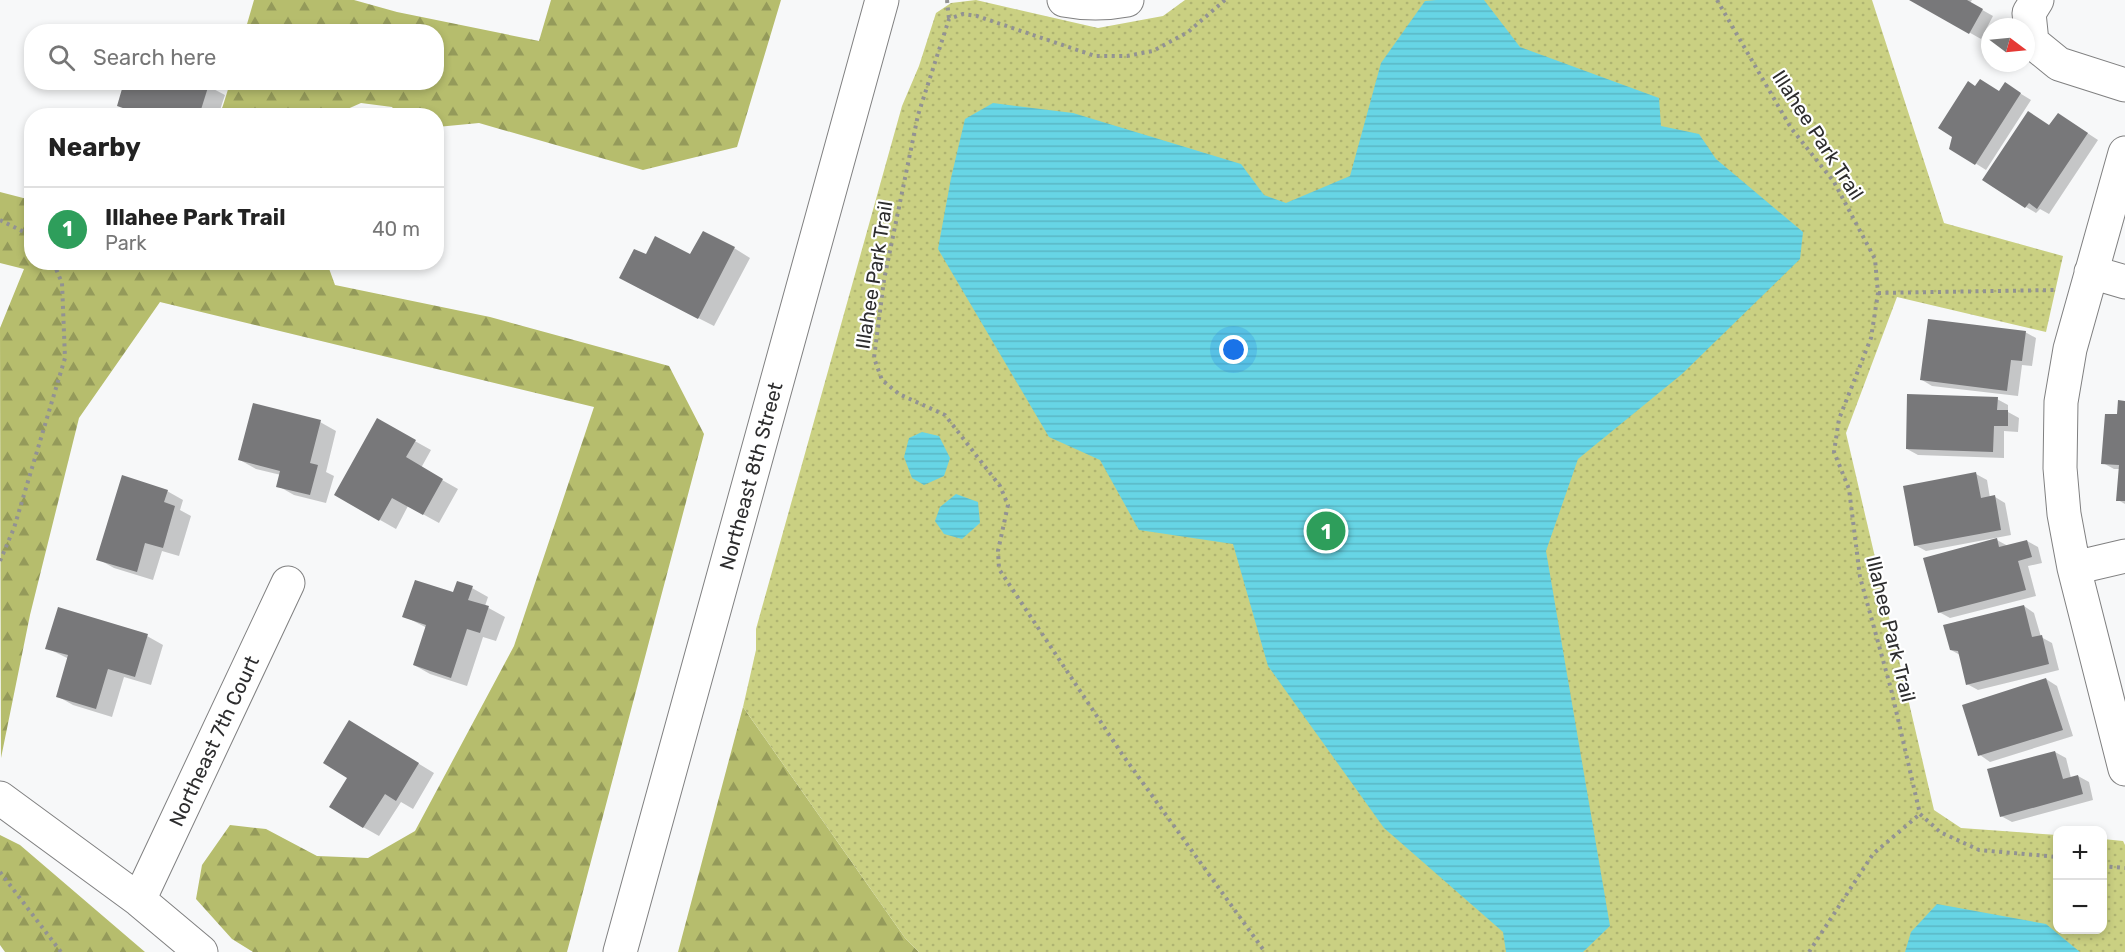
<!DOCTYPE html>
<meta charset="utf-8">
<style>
body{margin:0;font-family:Rubik,sans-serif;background:#f6f6f6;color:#222}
.controls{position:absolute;right:18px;bottom:18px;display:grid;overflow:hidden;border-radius:12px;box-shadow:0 3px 9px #0003}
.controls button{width:54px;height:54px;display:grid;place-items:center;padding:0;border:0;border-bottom:2px solid #e0e0e0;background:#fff;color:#222;font:30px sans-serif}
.compass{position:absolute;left:1981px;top:18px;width:54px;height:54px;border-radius:50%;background:#fff;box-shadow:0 3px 9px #0003;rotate:106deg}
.you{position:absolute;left:1234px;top:350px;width:21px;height:21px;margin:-15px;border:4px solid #fff;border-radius:50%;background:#1a73e8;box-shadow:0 0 0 9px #1a73e833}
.badge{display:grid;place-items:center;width:39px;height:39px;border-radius:50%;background:#d93025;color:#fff;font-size:20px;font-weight:700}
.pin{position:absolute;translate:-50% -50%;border:3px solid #fff;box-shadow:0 2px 6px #0006}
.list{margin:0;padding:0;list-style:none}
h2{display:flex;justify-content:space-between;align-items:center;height:78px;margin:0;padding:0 24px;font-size:26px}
h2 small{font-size:20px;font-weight:400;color:#767676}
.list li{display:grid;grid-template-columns:39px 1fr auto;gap:18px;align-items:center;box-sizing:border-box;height:84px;padding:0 24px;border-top:2px solid #e0e0e0}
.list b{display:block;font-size:22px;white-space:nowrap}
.list p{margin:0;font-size:20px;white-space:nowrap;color:#767676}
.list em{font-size:20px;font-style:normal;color:#767676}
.icon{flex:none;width:33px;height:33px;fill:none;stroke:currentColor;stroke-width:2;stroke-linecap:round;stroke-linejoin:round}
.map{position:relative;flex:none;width:2125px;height:952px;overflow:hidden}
.search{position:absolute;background:#fff;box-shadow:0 3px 9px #0003;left:24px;top:24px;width:420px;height:66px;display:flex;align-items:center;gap:15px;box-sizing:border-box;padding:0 21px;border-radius:24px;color:#767676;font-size:22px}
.panel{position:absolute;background:#fff;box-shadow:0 3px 9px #0003;left:24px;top:108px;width:420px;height:162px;border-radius:24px}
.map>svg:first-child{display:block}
</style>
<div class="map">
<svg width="2125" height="952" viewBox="0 0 2125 952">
<defs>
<pattern id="forest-firs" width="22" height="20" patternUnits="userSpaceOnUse" patternTransform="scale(1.5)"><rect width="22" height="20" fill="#b6bd6d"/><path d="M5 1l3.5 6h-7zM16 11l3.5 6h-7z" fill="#949a5a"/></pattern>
<pattern id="park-dots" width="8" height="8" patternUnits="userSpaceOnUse" patternTransform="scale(1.5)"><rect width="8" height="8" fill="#cad082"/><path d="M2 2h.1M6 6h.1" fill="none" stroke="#aeb371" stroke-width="1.8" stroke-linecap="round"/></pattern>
<pattern id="water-rules" width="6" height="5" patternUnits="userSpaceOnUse" patternTransform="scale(1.5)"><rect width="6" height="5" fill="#67d5e5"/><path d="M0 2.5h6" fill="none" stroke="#5ab7c5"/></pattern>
</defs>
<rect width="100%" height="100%" fill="#f7f8f9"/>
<path fill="url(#forest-firs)" d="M254 0H354L397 12 539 41 551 0H781L737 147 643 170 479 123 437 127 436 116 398 115 392 107 361 103 334 115H220L230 83 436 82V32L245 31Z
M0 192 31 200 32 262 327 263 335 285 490 317 669 366 704 434 567 952H253L232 939 196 899 202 865 230 825 266 829 317 856 368 858 415 831 514 646 594 407 160 302 79 418 30 615 1 758 0 328 24 269 0 263Z
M743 707 905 938 919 952H678Z
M0 835 20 845 145 952H5L0 945Z"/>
<path fill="url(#park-dots)" d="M976 0 1098 28 1163 16 1185 0H1872L1944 223 2063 256 2046 332 1897 297 1846 433 1934 810 1961 828 2057 835 2058 930H2102L2103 839 2123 841 2125 845V952H919L905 938 743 707 756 650V629L902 106 919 66 936 13 951 3Z"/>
<path fill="url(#water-rules)" d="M1436 0H1484L1520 47 1659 98 1661 126 1699 134 1716 159 1803 232 1800 259 1682 374 1578 459 1546 551 1610 926 1583 952H1506L1503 932 1384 828 1268 666 1233 544 1139 530 1100 460 1049 437 938 249 951 178 965 119 993 103 1073 113 1241 164 1264 195 1286 203 1350 176 1381 63 1425 1Z
M922 432 939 436 950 458 944 476 924 485 912 478 904 457 909 438Z
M956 494 978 502 980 523 962 539 944 534 935 521 940 507Z
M1937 904 2046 924 2080 952H1905L1911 932Z"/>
<path fill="#0003" d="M1912 0H1972L1970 3 1993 16 1981 39Z
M200 82 225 95 218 116H138L119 105Z
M2005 84 2031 100 1986 170 1951 148 1975 87 2000 93Z
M2069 121 2098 140 2049 214 2040 209 2036 213 2026 207 2050 127Z
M734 248 750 258 714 326 637 287 647 256H691Z
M2025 332 2036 338 2032 366 2022 365 2018 396 1932 386 1922 380Z
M1997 399 2008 405V412L2019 418 2018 432 2004 431V458L1918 455 1907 449Z
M2125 402V504L2118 500 2120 469H2114L2103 463Z
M377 420 431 450 421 468 458 489 439 523 408 506 396 529 336 495Z
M320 422 336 431 326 472 334 476 326 503 294 495 278 486 281 475 256 469 240 460Z
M1976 474 1987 480 1990 498 1995 497 2005 503 2011 535 1926 551 1915 545Z
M167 491 183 500 180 510 191 516 179 556 162 551 153 580 114 568 98 559Z
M1995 539 2008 546 2027 541 2038 547 2042 563 2028 566 2036 596 1950 618 1939 612Z
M472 588 488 597 485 606 505 617 496 641 483 637 467 686 430 674 414 665 427 628 404 616Z
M2024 606 2034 613 2041 637 2052 643 2059 670 1978 690 1967 684 1960 655 1951 650Z
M147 636 163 645 151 685 124 677 112 717 73 705 57 696 69 659 47 648Z
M2046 679 2057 686 2073 736 1990 762 1980 755Z
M365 731 434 773 413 809 401 802 379 836 363 827 349 778Z
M2055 752 2066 758 2071 778 2078 776 2089 782 2093 800 2012 822 2001 816Z"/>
<path fill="#78787a" d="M1909 0H1967L1983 9 1969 34Z
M1980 79 1999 91 2005 82 2021 93 1975 165 1949 149 1952 137 1938 128 1968 81 1975 86Z
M124 82H204L209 84 199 116H146L117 106Z
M2028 111 2049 125 2058 113 2088 133 2037 209 2029 203 2025 208 1982 180Z
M703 231 735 247 698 319 619 278 634 249 646 254 655 236 690 254Z
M1928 319 2026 331 2022 361 2011 360 2007 391 1920 380Z
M1907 394 1998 397 1997 410H2008V426H1994L1993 452 1906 449Z
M2118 400 2125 401V501H2116L2119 465 2101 464 2105 414H2117Z
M253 403 321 420 310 463 318 465 310 495 276 487 280 471 238 460Z
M377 418 416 440 406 457 443 479 423 515 392 498 379 521 334 495Z
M1976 472 1981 498 1995 495 2001 530 1914 546 1903 486Z
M122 475 168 490 164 502 175 506 163 548 145 543 137 572 96 560Z
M1997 538 1999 547 2027 540 2032 557 2018 561 2026 590 1938 613 1923 558Z
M415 580 453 592 457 581 473 586 468 600 489 606 480 633 467 629 451 678 413 665 426 625 402 617Z
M2024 605 2032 637 2042 635 2049 664 1966 685 1958 651 1950 650 1943 625Z
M58 607 148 634 135 677 108 669 96 709 56 697 68 655 45 649Z
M2046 678 2063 730 1978 756 1962 705Z
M349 720 419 763 396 801 385 794 363 828 329 807 347 778 323 763Z
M2055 751 2063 779 2078 775 2083 794 2000 817 1987 769Z"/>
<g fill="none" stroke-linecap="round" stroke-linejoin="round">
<defs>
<path id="street" d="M1064 0C1085 4 1106 4 1127 0
M2037 0 2029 13 2032 42 2059 64 2125 85
M2125 153 2070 349 2061 402 2060 468 2064 514 2074 568 2125 769
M2091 272 2125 282
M2074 568 2125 556
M0 798 139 900 201 952
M139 900 288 583"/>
<path id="secondary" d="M620 952 882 0"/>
</defs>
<use href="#street" stroke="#808081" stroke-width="35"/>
<use href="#secondary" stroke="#808081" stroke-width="35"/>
<path stroke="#929293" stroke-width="4" stroke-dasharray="3 4.5" stroke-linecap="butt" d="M947 0 949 19
M1225 0 1188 32 1153 51 1127 56H1095L977 16 963 14 949 19 918 115 884 280 874 358 882 380 899 394 945 415 1000 486 1008 505 998 551 999 569 1122 754 1265 952
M1717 0 1791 128 1834 182 1875 259 1878 293 1871 338 1839 419 1834 452 1849 489 1860 577 1891 689 1920 814 1940 832 1979 850 2058 857
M0 220 32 236
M1878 293 2054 290
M0 561 14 528 65 358 62 283 53 262
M2102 866 2125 868
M0 872 61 952
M1809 952 1873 854 1920 814"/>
<use href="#street" stroke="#fff" stroke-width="33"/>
<use href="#secondary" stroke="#fff" stroke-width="33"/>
</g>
<g text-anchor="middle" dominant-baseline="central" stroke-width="4.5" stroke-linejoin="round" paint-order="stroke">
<g font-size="20" fill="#2d2d2e" stroke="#fff">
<text transform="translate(1818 135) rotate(57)">Illahee Park Trail</text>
<text transform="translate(874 275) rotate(-81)">Illahee Park Trail</text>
<text transform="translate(751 476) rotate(-75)">Northeast 8th Street</text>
<text transform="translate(1891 629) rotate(76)">Illahee Park Trail</text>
<text transform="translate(214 741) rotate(-65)">Northeast 7th Court</text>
</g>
</g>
</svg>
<div class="controls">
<button>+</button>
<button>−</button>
</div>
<svg class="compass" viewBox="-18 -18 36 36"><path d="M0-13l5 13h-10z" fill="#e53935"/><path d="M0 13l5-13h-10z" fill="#767676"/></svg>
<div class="you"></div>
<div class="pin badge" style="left:1326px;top:531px;background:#2e9e5b">1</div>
<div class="search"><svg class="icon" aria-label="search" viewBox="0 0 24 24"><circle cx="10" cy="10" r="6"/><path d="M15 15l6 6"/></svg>Search here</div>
<section class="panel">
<h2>Nearby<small></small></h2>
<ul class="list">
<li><span class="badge" style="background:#2e9e5b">1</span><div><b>Illahee Park Trail</b><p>Park</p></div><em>40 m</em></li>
</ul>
</section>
</div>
